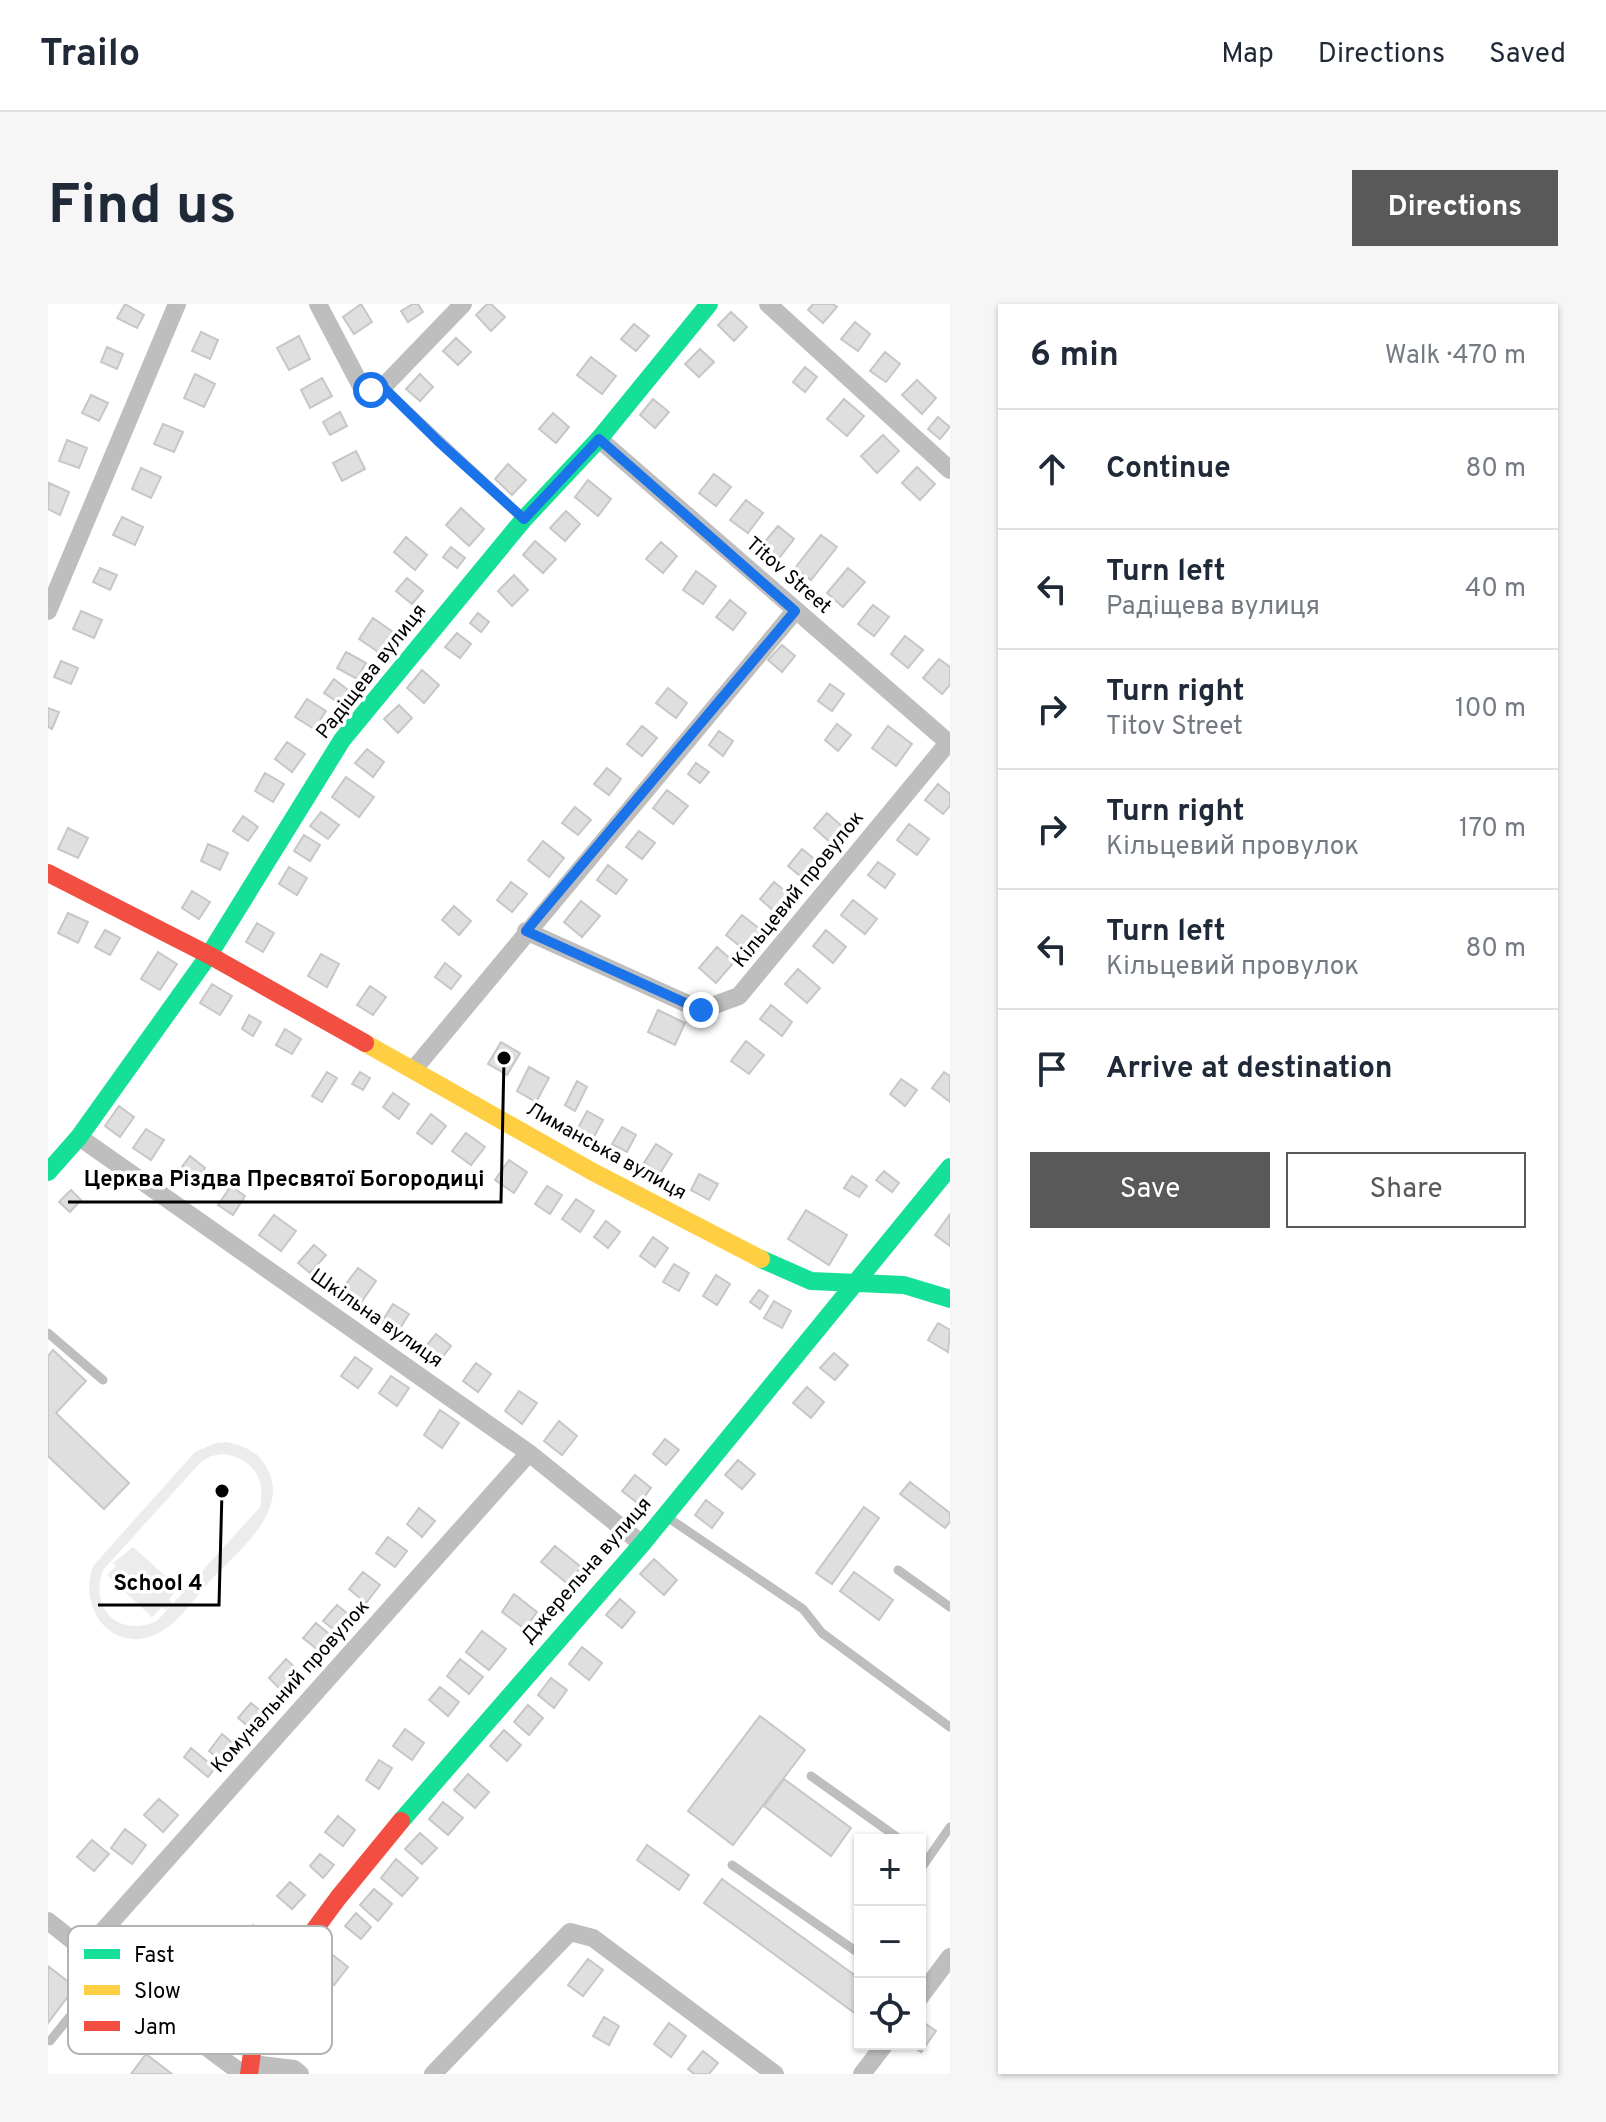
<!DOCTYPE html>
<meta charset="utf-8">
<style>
body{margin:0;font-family:Overpass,sans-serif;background:#f6f6f7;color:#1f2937}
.controls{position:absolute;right:24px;bottom:24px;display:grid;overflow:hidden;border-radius:0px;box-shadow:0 2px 6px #0004}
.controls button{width:72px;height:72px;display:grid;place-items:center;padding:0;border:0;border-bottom:2px solid #e0e1e3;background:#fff;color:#1f2937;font:40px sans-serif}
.stop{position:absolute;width:24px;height:24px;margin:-18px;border:6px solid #1a73e8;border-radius:50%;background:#fff}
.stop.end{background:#1a73e8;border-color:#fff;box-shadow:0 2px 8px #0008}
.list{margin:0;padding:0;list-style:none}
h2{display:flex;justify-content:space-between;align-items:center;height:104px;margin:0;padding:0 32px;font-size:34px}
h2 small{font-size:26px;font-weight:400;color:#747a83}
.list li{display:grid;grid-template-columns:52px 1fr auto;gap:24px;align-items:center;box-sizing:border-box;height:120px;padding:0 32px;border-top:2px solid #e0e1e3}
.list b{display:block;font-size:30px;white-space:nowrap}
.list p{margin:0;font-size:26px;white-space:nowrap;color:#747a83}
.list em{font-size:26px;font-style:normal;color:#747a83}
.actions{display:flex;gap:16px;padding:24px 32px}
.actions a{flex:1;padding:18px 0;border:2px solid #595959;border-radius:0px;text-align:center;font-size:28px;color:#595959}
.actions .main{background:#595959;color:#fff}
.icon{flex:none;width:44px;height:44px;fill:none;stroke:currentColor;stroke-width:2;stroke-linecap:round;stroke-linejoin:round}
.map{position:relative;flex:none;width:902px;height:1770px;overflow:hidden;border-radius:0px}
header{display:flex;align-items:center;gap:48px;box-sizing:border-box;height:112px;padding:0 40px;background:#fff;border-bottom:2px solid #e0e1e3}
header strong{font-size:38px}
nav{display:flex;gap:44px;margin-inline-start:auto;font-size:28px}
.intro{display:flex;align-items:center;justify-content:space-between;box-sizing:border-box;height:192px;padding:0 48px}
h1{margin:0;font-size:56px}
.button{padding:20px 36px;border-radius:0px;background:#595959;color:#fff;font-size:28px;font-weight:700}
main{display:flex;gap:48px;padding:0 48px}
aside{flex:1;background:#fff;border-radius:0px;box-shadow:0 2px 6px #0004}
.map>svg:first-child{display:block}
</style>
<header>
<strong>Trailo</strong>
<nav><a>Map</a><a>Directions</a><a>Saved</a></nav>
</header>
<div class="intro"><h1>Find us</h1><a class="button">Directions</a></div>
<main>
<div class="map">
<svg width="902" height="1770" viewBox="0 0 902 1770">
<rect width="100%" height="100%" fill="#fff"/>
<path fill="#ececec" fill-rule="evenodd" d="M179 1138C196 1142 211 1148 219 1164 243 1208 189 1247 163 1276 148 1293 131 1318 111 1329 66 1352 29 1306 45 1262L147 1148 168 1139ZM176 1150C205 1155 218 1174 212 1203L109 1317C70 1334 41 1305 55 1266L152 1159 163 1152Z
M85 1243 131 1284 121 1295 124 1299 118 1306 114 1303 104 1313 59 1271 68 1262 65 1259Z"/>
<path fill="#dfdfdf" stroke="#c7c7c7" stroke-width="2" d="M77 0 96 11 89 24 69 14Z
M313 0 324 18 306 30 295 13Z
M365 0H370L375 8 360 18 353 7Z
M439 0H443L457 13 443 27 428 11Z
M765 0H785L789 3 775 19 760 6Z
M683 8 699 23 686 37 670 21Z
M807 18 822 30 810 47 793 35Z
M586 20 601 32 588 47 573 35Z
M153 28 170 36 162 55 144 47Z
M251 32 262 55 241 66 229 44Z
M408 34 423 48 410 61 395 47Z
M59 43 75 50 69 65 53 58Z
M652 45 666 58 651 73 637 60Z
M837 48 852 60 838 78 822 67Z
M543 53 568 72 554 90 529 71Z
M757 63 769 73 757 88 745 78Z
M147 70 167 80 156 103 136 94Z
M372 70 385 83 372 97 358 85Z
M274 74 284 92 262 104 253 86Z
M869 76 888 94 874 110 854 91Z
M43 91 60 99 51 117 34 109Z
M605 95 621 108 607 124 592 111Z
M796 95 816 112 799 132 779 115Z
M292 108 299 122 282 131 275 118Z
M505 109 521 123 508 139 491 125Z
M890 113 902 123 892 135 880 125Z
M115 120 135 128 126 148 106 140Z
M835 131 851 147 829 169 813 152Z
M19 136 39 144 31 164 11 157Z
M308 147 317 165 294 177 285 159Z
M460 160 478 176 464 191 447 175Z
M869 163 887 180 872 196 854 179Z
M93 164 113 173 103 194 84 185Z
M666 170 683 183 668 202 651 189Z
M540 176 563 195 550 212 527 193Z
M1 179 21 188 12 211 0 205Z
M698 196 715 209 700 229 682 216Z
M413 204 436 225 421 242 398 221Z
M518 207 532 220 517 237 502 224Z
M74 213 95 223 87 241 65 231Z
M730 222 746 235 731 254 714 241Z
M773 231 789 243 763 276 747 264Z
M358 233 379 251 367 266 346 248Z
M487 237 508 255 495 269 475 251Z
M613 238 629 252 615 269 598 255Z
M403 243 417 254 409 264 395 253Z
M52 264 69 271 62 286 45 278Z
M800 264 817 278 795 303 779 289Z
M648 267 668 282 655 300 635 286Z
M466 271 480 286 464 302 450 287Z
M359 274 375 287 364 300 348 287Z
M682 296 698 309 685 326 668 313Z
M825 301 841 313 826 332 810 320Z
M33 307 54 316 46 334 25 325Z
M430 309 441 318 433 328 422 319Z
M325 314 345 328 332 349 311 335Z
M409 329 423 340 412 354 397 343Z
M857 332 875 346 860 364 843 350Z
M734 341 747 352 734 368 720 356Z
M298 348 318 359 309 375 289 364Z
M891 355 902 363V381L894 390 875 374Z
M13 357 30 364 23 380 6 373Z
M374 366 391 381 376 399 359 384Z
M286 375 300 386 291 399 276 389Z
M782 380 796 390 784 407 770 397Z
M620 384 639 399 628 414 608 399Z
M259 395 278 407 266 425 247 413Z
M351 401 364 414 350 429 336 415Z
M0 404 11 408 4 425 0 423Z
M789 420 803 431 790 447 777 436Z
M594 422 609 434 594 452 579 440Z
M840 422 864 440 848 462 824 444Z
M671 427 685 437 675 452 661 441Z
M239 438 257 450 244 468 227 455Z
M319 445 336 458 325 473 307 459Z
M648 459 661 468 652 479 640 470Z
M559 464 573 475 561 491 546 480Z
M217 469 236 480 225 498 207 487Z
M298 473 326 493 311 513 284 493Z
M890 480 902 490V502L895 510 877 496Z
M619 486 640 502 625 520 605 504Z
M527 503 543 516 530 531 514 519Z
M273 508 291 521 280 535 262 522Z
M779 509 796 524 783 539 766 524Z
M195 512 210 523 200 537 185 527Z
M861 520 881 535 869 551 849 536Z
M20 524 40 534 30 554 10 545Z
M591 527 607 539 594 555 578 543Z
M256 531 272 541 262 557 246 547Z
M495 537 516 554 501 573 480 556Z
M160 540 180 549 172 566 153 557Z
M754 545 770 558 756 575 740 562Z
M830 558 847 570 837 584 820 571Z
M560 561 579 576 568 590 549 576Z
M241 563 259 574 249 591 231 580Z
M463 578 479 590 464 608 449 596Z
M726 578 742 591 727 608 712 595Z
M144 587 162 598 151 615 134 604Z
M805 596 829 615 817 630 793 611Z
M533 597 552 612 534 633 516 618Z
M406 602 423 617 411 631 394 616Z
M20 609 40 618 30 639 10 629Z
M694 611 713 626 697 646 678 631Z
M209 619 226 629 215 648 198 638Z
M57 626 72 634 62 651 47 643Z
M778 626 798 643 785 659 765 642Z
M669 643 686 658 668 679 651 664Z
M110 648 129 660 112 686 93 675Z
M273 650 291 660 279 683 260 672Z
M397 659 413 672 403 685 387 673Z
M750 665 772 684 759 699 737 680Z
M164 680 184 692 172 711 152 699Z
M322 682 338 693 325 711 309 701Z
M723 701 744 718 734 732 712 715Z
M610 706 637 719 627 741 600 728Z
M201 711 213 718 205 732 194 725Z
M237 725 253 735 244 750 228 741Z
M698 737 716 751 701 770 683 757Z
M453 738 472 749 459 771 440 760Z
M481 763 501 774 488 798 469 787Z
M279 768 289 774 274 798 264 792Z
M312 768 322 774 315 786 304 780Z
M896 768 902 772V798L884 784Z
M853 775 869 786 857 802 842 790Z
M529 777 539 783 527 807 517 801Z
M345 789 361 800 351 815 335 803Z
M71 802 86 813 72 833 57 822Z
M539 807 555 816 546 833 530 824Z
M383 810 398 822 384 840 369 829Z
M574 823 588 831 579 848 564 840Z
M98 825 116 836 103 856 85 844Z
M418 829 437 843 423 861 404 847Z
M608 840 624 850 612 869 596 859Z
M142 852 157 864 143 883 128 871Z
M461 856 479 868 466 889 447 876Z
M836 867 851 879 844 888 828 876Z
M651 870 670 880 661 896 643 886Z
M804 872 819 882 811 893 796 884Z
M183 882 197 892 185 911 170 901Z
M499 882 514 891 502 910 487 900Z
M23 886 33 896 22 908 11 898Z
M528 895 546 907 532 928 514 915Z
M758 906 799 931 781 961 740 935Z
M902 910V942L887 931Z
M226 911 248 927 233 947 211 931Z
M558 917 572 928 560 944 546 933Z
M605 933 620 944 607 963 592 952Z
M266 941 278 951 262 969 250 959Z
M626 960 641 969 631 987 615 978Z
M310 964 328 977 310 1003 291 989Z
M668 971 682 980 669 1001 655 992Z
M711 986 720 992 712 1005 702 998Z
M726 997 743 1007 734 1024 716 1014Z
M345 1000 361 1010 349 1029 333 1019Z
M890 1019 902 1026 900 1048 880 1036Z
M388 1030 403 1042 389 1060 373 1048Z
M5 1046 38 1077 8 1109 81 1179 56 1205 0 1152V1052Z
M786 1049 800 1061 787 1076 772 1064Z
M307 1053 324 1065 310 1084 293 1072Z
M428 1059 443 1070 430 1088 415 1077Z
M343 1072 361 1084 349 1102 331 1089Z
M759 1083 776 1098 763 1114 745 1099Z
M471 1087 489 1099 474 1120 457 1107Z
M392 1106 411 1119 394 1144 376 1131Z
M511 1117 529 1132 514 1151 496 1137Z
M617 1135 631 1146 618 1161 605 1150Z
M690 1156 707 1170 694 1185 677 1171Z
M587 1171 603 1184 591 1200 574 1187Z
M862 1178 902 1209V1218L897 1224 852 1190Z
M658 1196 675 1209 664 1224 647 1211Z
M816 1203 831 1214 784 1280 768 1269Z
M371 1204 387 1217 374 1233 359 1220Z
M340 1233 359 1247 347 1263 328 1249Z
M507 1242 533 1263 520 1280 493 1258Z
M606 1255 629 1276 616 1291 592 1270Z
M315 1268 332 1281 318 1299 301 1285Z
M806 1268 845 1296 831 1316 792 1287Z
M466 1290 489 1308 477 1325 454 1308Z
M572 1295 587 1308 574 1324 558 1311Z
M289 1301 305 1314 291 1330 275 1317Z
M268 1319 286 1334 274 1349 255 1334Z
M434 1327 458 1345 441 1366 418 1348Z
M534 1343 554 1359 541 1376 521 1360Z
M238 1355 255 1371 237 1390 221 1374Z
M412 1355 435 1373 421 1390 399 1372Z
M503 1374 519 1386 506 1404 490 1391Z
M392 1383 411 1398 400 1412 381 1396Z
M203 1399 220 1413 207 1428 190 1414Z
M480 1401 495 1414 481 1431 466 1418Z
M712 1412 757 1446 685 1541 640 1507Z
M357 1425 376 1439 364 1456 345 1442Z
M456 1426 473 1441 459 1457 442 1442Z
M174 1430 192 1445 179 1461 161 1447Z
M143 1444 167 1464 160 1473 136 1453Z
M331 1456 344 1464 331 1485 318 1476Z
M420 1470 441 1488 427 1504 406 1486Z
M736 1475 803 1524 783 1552 716 1502Z
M111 1495 130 1511 115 1528 96 1511Z
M395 1498 415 1514 400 1531 381 1515Z
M290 1512 307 1526 295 1542 277 1528Z
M77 1525 98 1541 84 1560 63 1544Z
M372 1529 389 1544 374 1560 357 1545Z
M44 1536 61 1550 46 1567 29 1553Z
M599 1541 641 1571 631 1586 589 1556Z
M272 1550 286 1561 275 1574 262 1562Z
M348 1555 370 1574 354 1592 333 1574Z
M674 1575 812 1675V1713L656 1599Z
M242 1578 257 1591 244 1605 229 1592Z
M326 1585 344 1600 330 1617 312 1601Z
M308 1609 323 1623 313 1635 297 1622Z
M205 1621 222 1636 210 1651 192 1637Z
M277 1645 300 1663 286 1681 263 1663Z
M540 1655 555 1666 535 1692 520 1681Z
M0 1662 27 1683 0 1719Z
M556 1713 571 1722 561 1741 545 1732Z
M872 1716 888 1727 873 1748 862 1740H872Z
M621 1719 638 1732 623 1753 606 1740Z
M655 1747 670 1759 661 1770H646L640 1765Z
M98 1750 124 1770H83Z"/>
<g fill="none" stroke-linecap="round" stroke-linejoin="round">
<path stroke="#bebebe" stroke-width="9" d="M335 83 474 213
M0 1029 55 1076
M619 1213 755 1305 774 1329 902 1423
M850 1266 902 1303
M763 1472 853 1536
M684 1561 812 1650
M872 1566 902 1523
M2 1737 60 1665"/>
<path stroke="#bebebe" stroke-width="18" d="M270 0 314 84 323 86 335 83 415 0
M720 0 902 166
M551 135 902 440
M0 307 129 0
M478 627 653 706 691 692 900 439
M366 765 747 307
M31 833 481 1149 594 1240
M0 1617C65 1668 127 1722 195 1770
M38 1646 481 1149
M872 1693 902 1653
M133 1726 211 1701
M202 1770 213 1761 246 1765 252 1770
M385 1770 522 1628 545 1634 727 1770
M814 1770 837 1740"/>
<path stroke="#16e098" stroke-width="18" d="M0 868 31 833 161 651 294 436 476 215 551 135 661 0
M713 955 763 977 856 981 902 995
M353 1517 594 1240 902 863"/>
<path stroke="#ffcf43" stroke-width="18" d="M317 739 545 868 713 955"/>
<path stroke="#f24e42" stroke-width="18" d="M0 569 161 651 317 739
M201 1770 211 1701 290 1594 353 1517"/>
</g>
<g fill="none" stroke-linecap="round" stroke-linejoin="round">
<path stroke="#1a73e8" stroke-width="10" d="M323 86 335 83 391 138 476 215 551 135 747 307 478 627 653 706"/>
</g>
<g text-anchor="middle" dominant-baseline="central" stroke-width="7" stroke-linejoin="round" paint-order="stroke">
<g font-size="20" fill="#000" stroke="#fff">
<text transform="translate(740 272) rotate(41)">Titov Street</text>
<text transform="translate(324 368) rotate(-52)">Радіщева вулиця</text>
<text transform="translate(751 586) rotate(-51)">Кільцевий провулок</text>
<text transform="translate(558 848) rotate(29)">Лиманська вулиця</text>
<text transform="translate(328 1015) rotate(35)">Шкільна вулиця</text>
<text transform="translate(539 1267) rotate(-49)">Джерельна вулиця</text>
<text transform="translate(243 1383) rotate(-48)">Комунальний провулок</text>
</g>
</g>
<rect x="20" y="1622" width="264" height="128" rx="12" fill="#fff" stroke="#b2b2b2" stroke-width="2"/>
<rect x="36" y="1645" width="36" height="10" fill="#16e098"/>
<rect x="36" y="1681" width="36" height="10" fill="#ffcf43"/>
<rect x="36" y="1717" width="36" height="10" fill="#f24e42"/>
<g font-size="22" fill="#000">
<text x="86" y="1658">Fast</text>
<text x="86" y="1694">Slow</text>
<text x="86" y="1730">Jam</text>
</g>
<path fill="none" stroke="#000" stroke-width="3" d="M456 754L453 898H20M174 1187L171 1301H50"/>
<g fill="#000" stroke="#fff" stroke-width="3">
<circle cx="456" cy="754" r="8"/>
<circle cx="174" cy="1187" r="8"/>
</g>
<g font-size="22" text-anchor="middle" font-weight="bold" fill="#000" stroke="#fff" stroke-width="7" stroke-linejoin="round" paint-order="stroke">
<text x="236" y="882">Церква Різдва Пресвятої Богородиці</text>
<text x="110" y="1286">School 4</text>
</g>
</svg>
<div class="controls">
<button>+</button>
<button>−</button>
<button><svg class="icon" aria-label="locate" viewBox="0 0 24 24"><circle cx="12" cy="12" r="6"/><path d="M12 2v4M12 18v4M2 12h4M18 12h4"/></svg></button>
</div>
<div class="stop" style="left:323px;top:86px"></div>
<div class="stop end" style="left:653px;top:706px"></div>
</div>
<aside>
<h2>6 min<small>Walk · 470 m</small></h2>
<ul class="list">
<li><svg class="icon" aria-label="ahead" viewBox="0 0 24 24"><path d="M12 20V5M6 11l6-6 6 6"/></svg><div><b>Continue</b></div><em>80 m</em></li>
<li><svg class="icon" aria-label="left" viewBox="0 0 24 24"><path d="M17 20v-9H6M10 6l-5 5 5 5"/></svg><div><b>Turn left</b><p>Радіщева вулиця</p></div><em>40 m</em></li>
<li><svg class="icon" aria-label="right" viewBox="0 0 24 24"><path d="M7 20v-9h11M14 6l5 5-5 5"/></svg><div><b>Turn right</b><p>Titov Street</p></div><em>100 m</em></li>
<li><svg class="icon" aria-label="right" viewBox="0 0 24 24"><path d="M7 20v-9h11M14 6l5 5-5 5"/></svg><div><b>Turn right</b><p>Кільцевий провулок</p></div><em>170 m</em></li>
<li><svg class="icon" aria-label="left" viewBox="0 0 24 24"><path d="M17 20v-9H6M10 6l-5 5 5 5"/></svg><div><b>Turn left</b><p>Кільцевий провулок</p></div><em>80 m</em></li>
<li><svg class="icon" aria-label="arrive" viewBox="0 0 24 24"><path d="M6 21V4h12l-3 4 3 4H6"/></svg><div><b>Arrive at destination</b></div></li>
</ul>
<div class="actions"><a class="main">Save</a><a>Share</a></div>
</aside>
</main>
